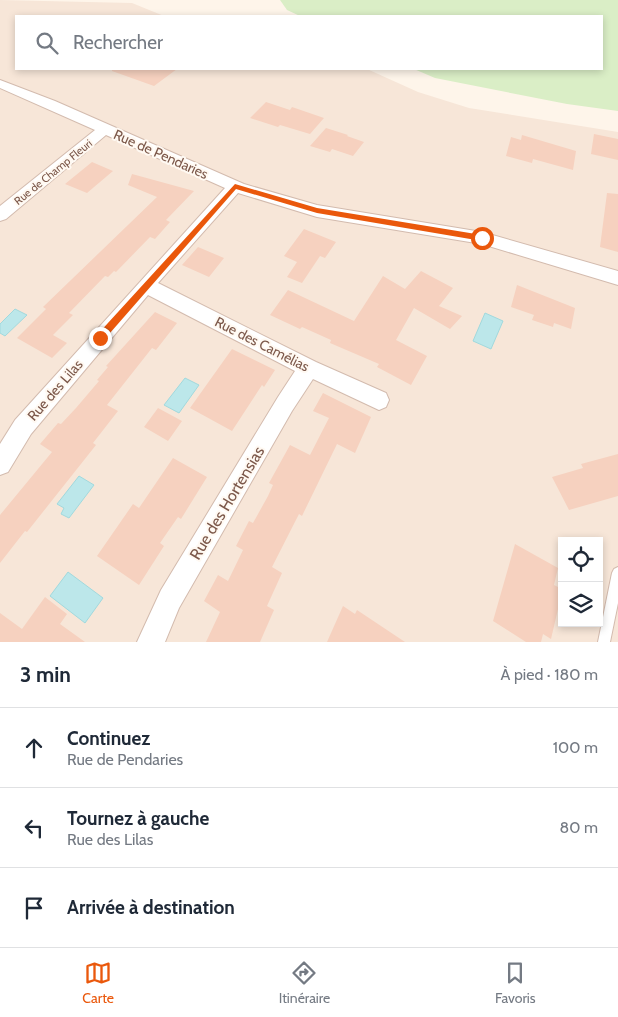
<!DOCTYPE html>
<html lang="fr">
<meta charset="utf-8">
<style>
body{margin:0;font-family:Cabin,sans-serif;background:#f6f6f7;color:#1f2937}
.controls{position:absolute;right:15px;bottom:15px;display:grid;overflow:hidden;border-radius:0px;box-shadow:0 2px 8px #0003}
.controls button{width:45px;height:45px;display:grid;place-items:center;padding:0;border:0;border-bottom:1px solid #e0e1e3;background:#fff;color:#1f2937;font:25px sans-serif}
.stop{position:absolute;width:15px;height:15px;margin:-11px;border:4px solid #ea580c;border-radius:50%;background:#fff}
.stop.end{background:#ea580c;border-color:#fff;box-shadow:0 1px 5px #0008}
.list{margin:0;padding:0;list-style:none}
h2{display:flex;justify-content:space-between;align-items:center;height:65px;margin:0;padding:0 20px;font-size:21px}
h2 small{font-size:16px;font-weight:400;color:#747a83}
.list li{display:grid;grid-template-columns:32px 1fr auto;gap:15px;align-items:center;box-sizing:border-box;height:80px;padding:0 20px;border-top:1px solid #e0e1e3}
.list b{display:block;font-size:19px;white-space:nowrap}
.list p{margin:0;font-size:16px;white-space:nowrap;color:#747a83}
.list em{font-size:16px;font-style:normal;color:#747a83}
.icon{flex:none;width:28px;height:28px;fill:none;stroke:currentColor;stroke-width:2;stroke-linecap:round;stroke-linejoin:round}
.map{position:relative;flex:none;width:618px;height:642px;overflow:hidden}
.search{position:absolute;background:#fff;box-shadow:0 2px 8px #0003;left:15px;right:15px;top:15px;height:55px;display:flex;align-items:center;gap:12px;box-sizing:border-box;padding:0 18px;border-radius:0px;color:#747a83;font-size:19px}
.sheet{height:305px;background:#fff}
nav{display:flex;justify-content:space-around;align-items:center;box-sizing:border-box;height:70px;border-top:1px solid #e0e1e3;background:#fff;font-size:14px;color:#747a83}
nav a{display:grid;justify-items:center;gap:2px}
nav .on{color:#ea580c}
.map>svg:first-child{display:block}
</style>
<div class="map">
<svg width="618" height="642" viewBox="0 0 618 642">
<rect width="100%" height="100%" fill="#fef5ea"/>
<path fill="#f7e6d8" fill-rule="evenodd" d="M0 0 132 3 164 16H16V69H367L418 92 469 108 618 132V642H0ZM562 541H599V623H562Z"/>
<path fill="#daeec6" d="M280 0H618V111L567 104 435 78 414 69H602V16H300L287 10Z"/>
<path fill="#bce7ea" stroke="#a1d9dd" d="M15 309 27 315 5 336 0 333V324Z
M485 313 503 321 491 349 473 341Z
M185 378 199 385 179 413 164 405Z
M79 476 94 485 69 518 61 514 64 508 57 504Z
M68 572 103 598 85 623 50 596Z"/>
<path fill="#f6d1bf" d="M112 69H177L154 86 112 71Z
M266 102 290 110 292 107 324 118 310 134 280 125 278 127 250 118Z
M326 128 348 135 347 136 364 142 353 156 332 149 330 152 310 146Z
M594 134 618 139V160L591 154Z
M522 135 576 151 573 170 533 159 532 163 506 156 511 137 521 140Z
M92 162 113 171 87 193 65 184Z
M132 174 194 191 166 220 170 222 155 239 150 237 116 272 114 271 108 277 105 276 69 313 73 315 53 335 67 343 52 358 17 338 46 309 43 307 157 197 128 185Z
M607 193 618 194V252L600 247Z
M304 229 336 242 325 258 320 256 302 283 287 277 297 262 284 256Z
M198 247 224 258 209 277 182 265Z
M421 271 453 288 439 306 462 316 450 329 414 308 396 340 427 356 411 385 377 367 379 364 330 343 331 340 302 327 300 329 270 315 288 290 354 321 383 276 405 289Z
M517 285 575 308 571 329 554 323 553 327 532 320 534 315 511 307Z
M155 312 177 323 156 350 152 348 107 405 118 411 93 443 96 445 27 532 25 531 0 563V515L52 452 40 444 58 423 61 424 76 408 99 381 97 380 108 367 106 366Z
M232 349 275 370 264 387 262 385 232 431 190 408Z
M323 393 371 417 355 453 337 444 302 516 299 514 272 567 282 573 267 606 274 610 260 642H206L220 612 204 601 218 575 228 581 243 550 236 546 249 521 253 523 268 496 273 485 269 483 290 445 310 455 329 418 313 411Z
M158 408 182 421 168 441 144 427Z
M618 454V496L569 510 552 477 583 468 581 464Z
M173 458 207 477 181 519 178 517 160 543 164 546 139 585 97 556 133 504 139 508Z
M515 544 558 568 554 585 562 589V592L551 639 543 634 541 642H526L493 621Z
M45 597 67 614 60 624 85 642H0V613L22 629Z
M343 606 355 614 357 610 405 642H327Z"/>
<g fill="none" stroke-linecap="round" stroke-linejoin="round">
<defs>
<path id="service" d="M618 567V603L610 642H598L612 573 614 569Z"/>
<path id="minor" d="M0 80 55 101 244 184 317 205 482 232 618 271V285L482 244 317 217 238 193 158 283 316 362 386 393 389 400 386 407 379 410 313 379 292 411 179 608 165 642H137L161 590 278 397 295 371 148 295 31 434 8 472 0 475V444L15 420 225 188 106 135 6 219 0 221V206L95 130 0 88Z"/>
</defs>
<use href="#service" stroke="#d3bbae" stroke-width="2"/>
<use href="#minor" stroke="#d3bbae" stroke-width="2"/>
<use href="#service" fill="#fff" fill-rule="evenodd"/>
<use href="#minor" fill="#fff" fill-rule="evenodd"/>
</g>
<path fill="#ea580c" d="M235 184 317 208 482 235 485 238 482 241 317 213 236 189 103 341H97V335Z"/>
<g text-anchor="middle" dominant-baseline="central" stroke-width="4" stroke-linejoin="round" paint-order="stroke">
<g font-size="11" fill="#7c584a" stroke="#fff9f2">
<text transform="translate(53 172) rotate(-39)">Rue de Champ Fleuri</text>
</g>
<g font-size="14" fill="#7c584a" stroke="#fff9f2">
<text transform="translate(161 154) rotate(24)">Rue de Pendaries</text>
<text transform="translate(262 344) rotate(27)">Rue des Camélias</text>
<text transform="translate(55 390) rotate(-49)">Rue des Lilas</text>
</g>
<g font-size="16" fill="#7c584a" stroke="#fff9f2">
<text transform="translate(227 503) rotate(-59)">Rue des Hortensias</text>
</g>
</g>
</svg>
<div class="controls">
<button><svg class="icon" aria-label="locate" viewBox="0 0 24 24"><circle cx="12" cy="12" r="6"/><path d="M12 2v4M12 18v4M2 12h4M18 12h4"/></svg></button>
<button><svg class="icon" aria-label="layers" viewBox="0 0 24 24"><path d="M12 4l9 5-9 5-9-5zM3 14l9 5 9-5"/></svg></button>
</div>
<div class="stop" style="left:482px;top:238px"></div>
<div class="stop end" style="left:100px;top:338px"></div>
<div class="search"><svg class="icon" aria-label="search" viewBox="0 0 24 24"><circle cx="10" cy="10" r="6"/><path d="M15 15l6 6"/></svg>Rechercher</div>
</div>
<section class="sheet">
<h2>3 min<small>À pied · 180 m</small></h2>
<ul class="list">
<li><svg class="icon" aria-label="ahead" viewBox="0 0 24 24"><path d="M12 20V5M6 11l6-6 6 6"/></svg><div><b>Continuez</b><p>Rue de Pendaries</p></div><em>100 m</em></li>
<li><svg class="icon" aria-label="left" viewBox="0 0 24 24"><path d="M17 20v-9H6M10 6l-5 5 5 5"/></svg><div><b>Tournez à gauche</b><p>Rue des Lilas</p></div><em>80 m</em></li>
<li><svg class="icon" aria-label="arrive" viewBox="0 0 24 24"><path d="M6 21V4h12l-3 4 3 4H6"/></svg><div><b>Arrivée à destination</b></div></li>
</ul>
</section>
<nav>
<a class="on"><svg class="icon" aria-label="map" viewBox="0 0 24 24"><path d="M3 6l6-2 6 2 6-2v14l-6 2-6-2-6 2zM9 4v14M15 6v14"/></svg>Carte</a>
<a><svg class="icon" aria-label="directions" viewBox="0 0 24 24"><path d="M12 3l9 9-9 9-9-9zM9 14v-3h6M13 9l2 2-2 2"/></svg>Itinéraire</a>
<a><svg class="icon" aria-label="saved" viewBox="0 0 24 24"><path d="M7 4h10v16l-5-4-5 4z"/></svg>Favoris</a>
</nav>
